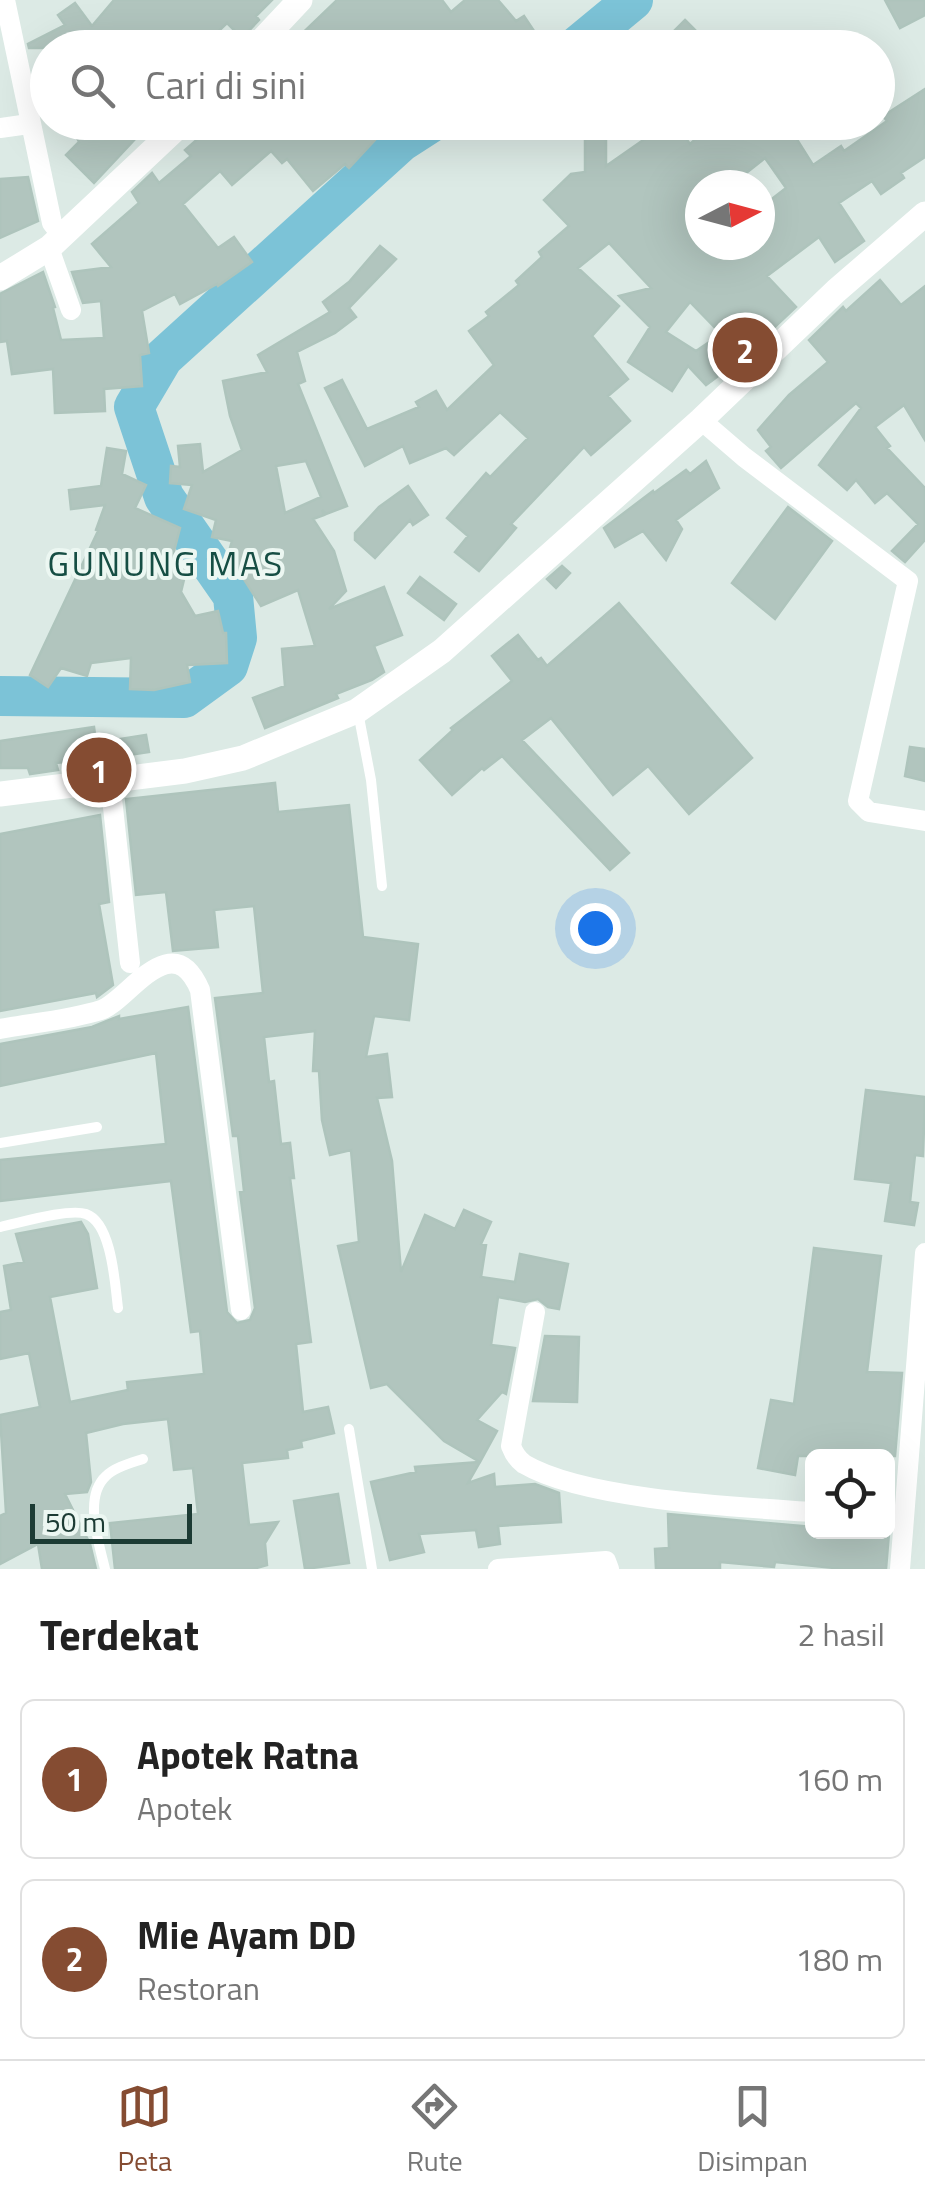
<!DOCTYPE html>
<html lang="id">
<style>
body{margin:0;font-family:"Titillium Web",sans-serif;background:#f2f2f2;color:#222}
.controls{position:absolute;right:30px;bottom:30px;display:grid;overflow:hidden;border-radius:15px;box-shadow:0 10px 40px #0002}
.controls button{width:90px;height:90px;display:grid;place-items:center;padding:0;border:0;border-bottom:2px solid #e0e0e0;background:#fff;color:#222;font:50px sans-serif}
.compass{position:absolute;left:685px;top:170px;width:90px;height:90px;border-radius:50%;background:#fff;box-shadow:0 10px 40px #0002;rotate:84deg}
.scale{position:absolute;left:30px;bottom:25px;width:162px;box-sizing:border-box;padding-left:10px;border:5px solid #1c3b34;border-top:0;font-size:28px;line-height:35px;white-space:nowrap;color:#1c3b34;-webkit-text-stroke:8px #ecf7f2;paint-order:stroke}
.you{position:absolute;left:595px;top:928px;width:35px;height:35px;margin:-25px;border:8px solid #fff;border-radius:50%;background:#1a73e8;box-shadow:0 0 0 15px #1a73e833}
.badge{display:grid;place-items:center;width:65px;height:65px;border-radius:50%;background:#854c32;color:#fff;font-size:32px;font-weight:700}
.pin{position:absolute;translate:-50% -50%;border:5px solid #fff;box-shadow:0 2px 10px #0006}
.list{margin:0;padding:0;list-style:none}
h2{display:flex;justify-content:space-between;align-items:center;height:130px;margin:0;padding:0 40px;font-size:42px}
h2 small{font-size:32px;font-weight:400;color:#767676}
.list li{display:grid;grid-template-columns:65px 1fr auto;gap:30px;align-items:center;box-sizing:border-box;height:160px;margin:0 20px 20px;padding:0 20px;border:2px solid #e0e0e0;border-radius:15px}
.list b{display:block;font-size:38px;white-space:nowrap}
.list p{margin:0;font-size:32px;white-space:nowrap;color:#767676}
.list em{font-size:32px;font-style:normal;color:#767676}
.icon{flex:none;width:55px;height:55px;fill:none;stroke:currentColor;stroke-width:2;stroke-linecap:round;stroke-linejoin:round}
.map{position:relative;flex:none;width:925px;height:1569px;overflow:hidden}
.search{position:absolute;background:#fff;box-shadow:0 10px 40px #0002;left:30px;right:30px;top:30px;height:110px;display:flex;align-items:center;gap:25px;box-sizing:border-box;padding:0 35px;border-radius:55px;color:#767676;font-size:38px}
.sheet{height:490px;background:#fff}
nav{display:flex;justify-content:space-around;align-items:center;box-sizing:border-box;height:140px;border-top:2px solid #e0e0e0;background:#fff;font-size:28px;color:#767676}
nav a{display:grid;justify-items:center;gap:5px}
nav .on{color:#854c32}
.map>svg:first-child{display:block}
</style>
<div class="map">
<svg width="925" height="1569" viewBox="0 0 925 1569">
<rect width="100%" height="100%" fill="#dceae5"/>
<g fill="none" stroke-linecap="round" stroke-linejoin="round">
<path stroke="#7cc3d7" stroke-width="40" d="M575 48 633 0
M0 696 184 698 228 666 237 638 233 596 164 497 134 407 163 358 401 142 432 122"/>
</g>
<path fill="#b1c5be" stroke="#aec4bc" stroke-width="2.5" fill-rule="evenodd" d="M114 0H272L256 16 259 20 242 38 227 23 201 48H121L107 35 89 48H29L28 44 65 25 58 15 75 3 92 26Z
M337 0H442L451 12 465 0H498L516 21 524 16 540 40 529 48H501L494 36 480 48H287Z
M885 0H925V15L900 28Z
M685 20 713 48H678L668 37Z
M925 89V157L901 173 904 178 881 194 872 181 839 203 864 241 835 262 819 237 767 276 796 307 741 359 706 385 688 366 672 391 628 362 650 327 619 296 651 288 609 243 578 268 619 306 592 336 628 379 608 396 630 421 591 455 584 447 511 524 516 528 479 571 455 552 468 536 447 518 486 473 490 477 528 438 500 412 454 455 446 448 410 463 403 446 365 466 325 388 342 380 367 429 419 407 416 402 436 391 447 410 494 365 469 331 489 316 486 312 519 285 516 281 542 257 539 252 569 226 544 200 571 174 585 172V134H606V166L649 136 639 122H674L690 144 715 122H786L813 165 841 146 844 151 887 121 883 116ZM765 158 786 188 760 208V245H700V225L685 210 700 192V185H731ZM690 302 721 334 696 351 666 332Z
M69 122H151L94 183 66 155 79 142Z
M217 122H391L371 137 375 140 349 168 345 164 313 191 287 159 282 163 271 151 232 185 220 171 183 204 218 248 234 237 252 262 218 286 217 284 180 304 175 294 142 311 149 353 140 355 142 386 104 389 105 411 55 413 53 369 12 374 7 341 0 342V294L43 272 55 307 53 308 61 340 104 338 101 301 83 303 72 272 111 267 92 244 139 203 132 192 152 173 159 183 191 156 185 150Z
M28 177 38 221 0 238V179Z
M380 246 396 259 349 308 356 317 335 333 297 352 305 381 298 384 347 506 326 514 322 510 324 515 313 519 334 551 346 591 329 609 384 587 402 635 374 646 384 672 372 680 336 694 338 698 265 728 253 698 285 686 282 649 315 646 298 590 261 606 240 573 230 548 232 541 212 537 216 520 184 509 192 485 170 483 171 466 180 467 178 446 200 444 203 472 242 450 230 416 223 381 267 372 258 355 330 312 323 302 349 282ZM306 461 321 497 285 513 276 466Z
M880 280 901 305 925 286V440L904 405 875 427 890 446 887 448 925 488V540L905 562 892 551 918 524 887 493 875 503 856 480 847 490 819 465 861 408 856 403 781 468 766 451 771 447 758 430 789 395 828 362 809 340 843 307 846 311Z
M107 448 126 451 122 474 146 485 135 508 180 528 172 559 188 563 181 592 195 616 218 611 223 633H226L227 663 187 665 190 682 154 690 130 689 131 658 91 663 87 676 61 668 48 687 30 675 98 531 96 530 105 505 71 509 69 490 101 486Z
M706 461 719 488 676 520 682 529 666 560 643 531 615 547 604 528 653 491 654 493 686 470 690 474Z
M408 486 428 515 413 525 410 520 375 558 355 540V533L379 507Z
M788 507 832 541 775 619 732 583Z
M562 566 570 573 556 588 547 579Z
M420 577 456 604 444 620 408 593Z
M619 603 752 758 689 814 648 766 613 795 551 718 522 740 629 853 610 870 502 756 484 770 482 768 452 795 420 760 453 730 451 728 512 681 492 656 518 635 538 660 541 658 547 666Z
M94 727 98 758 56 763 58 770 30 774 28 768H0V741Z
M146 735 149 752 122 756 120 739Z
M910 747 925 749V781L905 776Z
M275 783 278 812 349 805 363 937 418 944 409 1020 374 1016 366 1057 387 1054 392 1097 377 1098 392 1161 401 1272 425 1215 455 1229 464 1210 491 1222 481 1244 486 1245 481 1277 515 1282 520 1254 568 1264 559 1309 548 1307 538 1299 525 1302 498 1297 491 1345 515 1348 506 1394 502 1392 477 1420 497 1431 480 1462 444 1441 387 1384 371 1388 338 1246 359 1242 351 1150 330 1155 322 1120 319 1071H313L315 1031 264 1037 269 1082 274 1081 281 1144 290 1143 294 1178H290L311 1342 296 1344 303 1412 328 1407 334 1433 301 1441 302 1447 287 1450 288 1458 242 1463 249 1525 278 1522 265 1543 267 1565 253 1569H115L110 1523 198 1514 193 1468 174 1470 168 1419 123 1424 86 1433 91 1482 87 1492 65 1494 90 1544 96 1569H42L38 1544 0 1564V1516L6 1513 0 1415 40 1407 29 1353 0 1359V1312L11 1310 4 1266 24 1262 16 1234 81 1222 88 1234 97 1288 50 1297 70 1402 128 1390 127 1382 204 1374 200 1331 191 1332 171 1181 0 1201V1160L166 1144 156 1053 0 1086V1044L92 1027 119 1016V1019L188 1007 227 1312 237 1323 250 1320 255 1308 240 1192 244 1191 238 1136H233L215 998 263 993 254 906 214 910 218 947 173 951 166 892 136 895 126 799Z
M100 815 109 902 99 904 113 985 97 997 96 993 0 1011V834Z
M866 1090 925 1097 923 1156 915 1155 910 1202 918 1203 914 1225 885 1221 891 1183 855 1179Z
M814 1248 881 1256 867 1372 902 1373 895 1456H798L795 1475 758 1468 771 1400 794 1404Z
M545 1336 579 1337 577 1402 533 1401Z
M480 1462 468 1483 494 1474 495 1487 535 1484 559 1493 561 1522 498 1526 500 1544 479 1547 476 1530 419 1534 424 1552 390 1560 371 1482 416 1472 415 1467Z
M338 1494 349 1563 305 1569 294 1501Z
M668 1514 812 1527V1532L889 1533 886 1569H844L775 1562 774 1567 720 1562V1569H656L655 1549 669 1548Z"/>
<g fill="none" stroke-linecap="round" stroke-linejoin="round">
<path stroke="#fff" stroke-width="10" d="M358 712 371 780 382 886
M0 1143 97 1127
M0 1227C19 1223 69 1208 86 1214 112 1223 115 1285 118 1308
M349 1429 372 1569
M105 1569C99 1543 83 1497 106 1476 115 1467 131 1463 143 1459"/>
<path stroke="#fff" stroke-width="20" d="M5 0 52 223 62 236
M0 128 29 124
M49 248 71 310
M701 420 744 457 908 581 858 801 869 812 925 821
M110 780 130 963
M0 1029C33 1023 69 1020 101 1010 128 1001 172 924 200 990L241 1310
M535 1312 511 1446C514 1454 517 1459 524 1464 585 1500 739 1507 812 1512
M498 1569 606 1561 609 1569
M900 1569 925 1253"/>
<path stroke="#fff" stroke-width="25" d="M255 48 300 0
M0 278 49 248 183 122
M0 794 185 771 243 758 357 711 442 651 701 420 836 291 925 214"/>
</g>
<g text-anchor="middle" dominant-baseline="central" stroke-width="8" stroke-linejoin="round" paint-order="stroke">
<g font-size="35" letter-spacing="2.5" fill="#164e44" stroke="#ecf7f2">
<text x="166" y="563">GUNUNG MAS</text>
</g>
</g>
</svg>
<div class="controls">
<button><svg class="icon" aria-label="locate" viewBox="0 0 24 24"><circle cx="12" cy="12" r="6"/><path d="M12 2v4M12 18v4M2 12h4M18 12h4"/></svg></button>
</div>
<svg class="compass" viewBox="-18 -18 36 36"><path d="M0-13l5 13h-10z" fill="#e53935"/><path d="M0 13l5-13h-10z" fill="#767676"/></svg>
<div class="scale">50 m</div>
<div class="you"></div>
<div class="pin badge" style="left:99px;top:770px">1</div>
<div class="pin badge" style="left:745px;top:350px">2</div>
<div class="search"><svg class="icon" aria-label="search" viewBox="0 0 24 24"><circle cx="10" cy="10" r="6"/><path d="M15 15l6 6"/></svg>Cari di sini</div>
</div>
<section class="sheet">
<h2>Terdekat<small>2 hasil</small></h2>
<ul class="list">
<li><span class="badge">1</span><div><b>Apotek Ratna</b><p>Apotek</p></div><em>160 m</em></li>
<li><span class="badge">2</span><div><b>Mie Ayam DD</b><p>Restoran</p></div><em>180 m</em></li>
</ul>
</section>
<nav>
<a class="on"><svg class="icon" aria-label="map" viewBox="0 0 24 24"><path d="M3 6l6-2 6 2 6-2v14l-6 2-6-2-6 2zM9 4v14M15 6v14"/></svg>Peta</a>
<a><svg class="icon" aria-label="directions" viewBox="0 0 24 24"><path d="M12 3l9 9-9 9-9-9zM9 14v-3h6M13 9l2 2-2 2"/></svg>Rute</a>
<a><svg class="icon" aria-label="saved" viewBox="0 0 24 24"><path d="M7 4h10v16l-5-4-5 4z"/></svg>Disimpan</a>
</nav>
